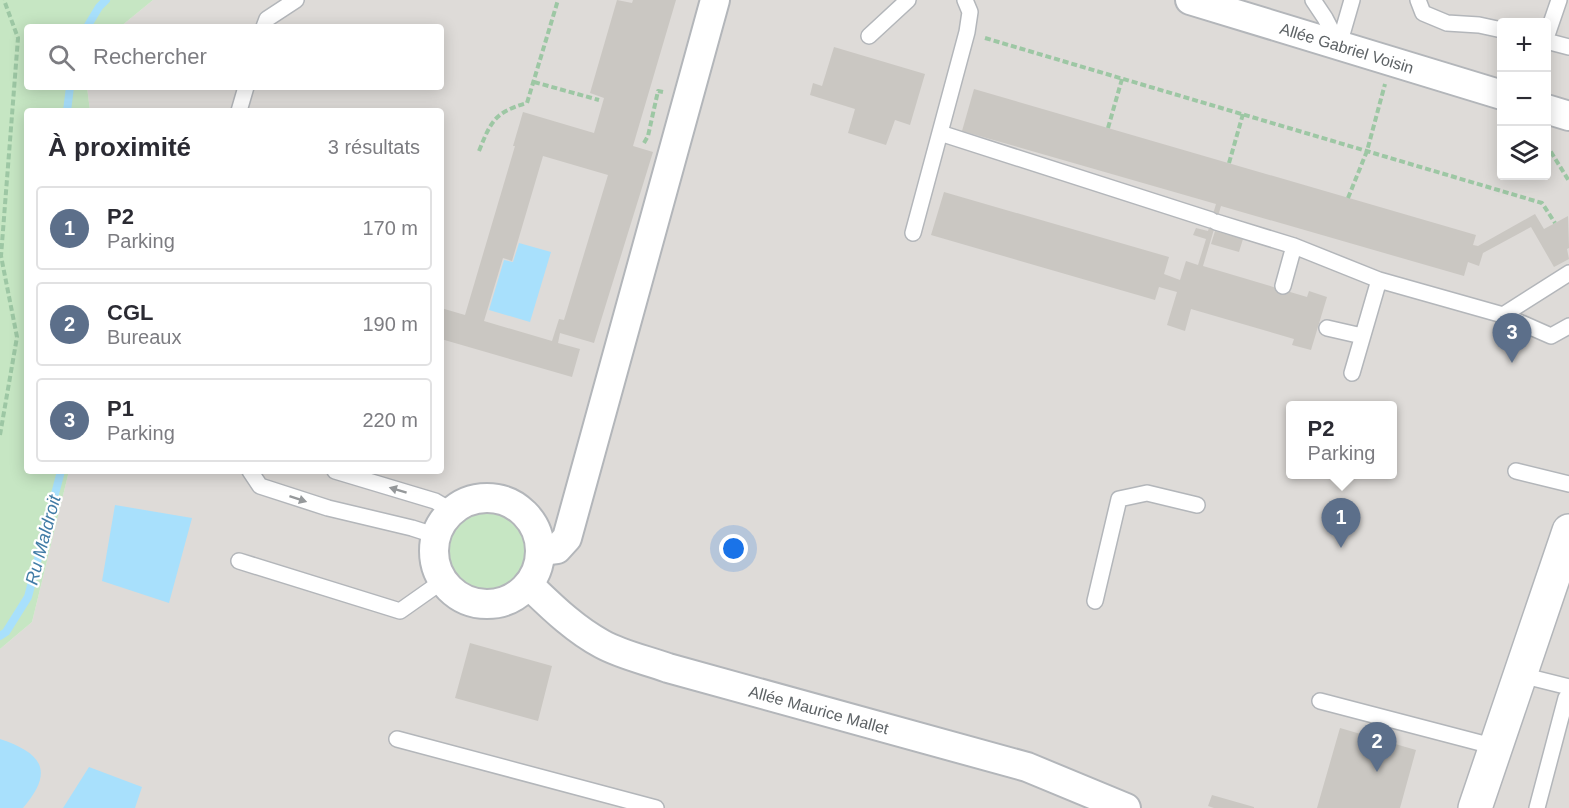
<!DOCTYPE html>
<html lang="fr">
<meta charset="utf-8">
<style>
body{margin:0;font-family:Arial,sans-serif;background:#f2f2f3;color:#2b2b33}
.controls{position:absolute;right:18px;top:18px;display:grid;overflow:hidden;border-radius:6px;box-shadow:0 3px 15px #0003}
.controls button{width:54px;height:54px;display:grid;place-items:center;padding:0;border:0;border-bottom:2px solid #e1e1e2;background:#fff;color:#2b2b33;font:30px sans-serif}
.you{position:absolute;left:734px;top:549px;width:21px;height:21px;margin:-15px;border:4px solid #fff;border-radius:50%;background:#1a73e8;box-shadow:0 0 0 9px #1a73e833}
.badge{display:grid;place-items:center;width:39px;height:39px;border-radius:50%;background:#e4373a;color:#fff;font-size:20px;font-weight:700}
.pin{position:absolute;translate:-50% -50px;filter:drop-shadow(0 2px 3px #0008)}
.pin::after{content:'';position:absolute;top:32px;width:21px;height:18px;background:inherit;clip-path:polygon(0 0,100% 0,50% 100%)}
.popup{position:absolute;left:1286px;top:401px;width:111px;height:78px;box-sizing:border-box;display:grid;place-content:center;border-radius:6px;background:#fff;filter:drop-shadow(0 2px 4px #0005);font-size:20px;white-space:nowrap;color:#7c7c81}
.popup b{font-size:22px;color:#2b2b33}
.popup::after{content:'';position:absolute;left:50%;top:100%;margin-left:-12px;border:12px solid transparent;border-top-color:#fff}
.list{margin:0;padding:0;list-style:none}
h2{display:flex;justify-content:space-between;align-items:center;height:78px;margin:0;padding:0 24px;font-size:26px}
h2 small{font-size:20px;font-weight:400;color:#7c7c81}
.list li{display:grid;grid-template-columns:39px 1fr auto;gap:18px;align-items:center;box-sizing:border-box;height:84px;margin:0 12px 12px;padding:0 12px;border:2px solid #e1e1e2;border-radius:6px}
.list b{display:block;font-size:22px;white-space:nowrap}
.list p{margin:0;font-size:20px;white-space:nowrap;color:#7c7c81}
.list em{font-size:20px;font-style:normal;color:#7c7c81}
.icon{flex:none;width:33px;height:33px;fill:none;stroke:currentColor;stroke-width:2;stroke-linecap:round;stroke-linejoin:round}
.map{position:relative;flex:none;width:1569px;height:808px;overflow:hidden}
.search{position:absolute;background:#fff;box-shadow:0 3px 15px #0003;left:24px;top:24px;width:420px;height:66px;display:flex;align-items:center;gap:15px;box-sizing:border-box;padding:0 21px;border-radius:6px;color:#7c7c81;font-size:22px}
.panel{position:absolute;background:#fff;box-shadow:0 3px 15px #0003;left:24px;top:108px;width:420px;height:366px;border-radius:6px}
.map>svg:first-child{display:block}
</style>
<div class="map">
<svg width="1569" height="808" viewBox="0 0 1569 808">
<rect width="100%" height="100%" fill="#efece6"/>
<path fill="#dedbd8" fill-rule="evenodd" d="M153 0H1569V808H0V649L32 622 69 471H441V111H90L87 87H441V27H120ZM1502 22H1546V176H1502ZM1290 406H1392V474H1290Z"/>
<path fill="#c6e6c3" d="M0 0H153L120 27H27V87H87L90 111H27V471H69L32 622 0 649Z
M446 549a41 41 0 1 1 82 0a41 41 0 1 1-82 0Z"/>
<path fill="#a8e0fc" d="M519 243 551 252 530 322 489 310 504 260 513 262Z
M115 505 192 518 169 603 102 581Z
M0 739C42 753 55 771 23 808H0Z
M89 767 142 787 135 808H63Z"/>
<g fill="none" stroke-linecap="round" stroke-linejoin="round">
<path stroke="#a8e0fc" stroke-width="8" d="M87 27 99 7 106 0
M67 111 70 87
M0 636 6 632 28 597 61 471"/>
</g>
<path fill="#cac7c2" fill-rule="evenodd" d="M617 0 632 3 633 0H676L633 146 653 152 594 343 560 333 558 343 580 349 572 377 441 339V308L465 315 515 146H513L523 112 594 133 604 98 590 93ZM543 156 608 175 564 320 559 319 552 341 484 321 503 258 512 261Z
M834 47 925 74 910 125 895 120 886 145 848 133 855 109 810 95 813 83 822 86Z
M974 89 1476 235 1473 245 1478 246 1535 214 1544 229 1568 216 1569 248 1567 249 1569 259 1554 267 1531 227 1483 253 1479 266 1468 262 1464 276 1221 206 1203 266 1307 297 1309 291 1327 297 1311 350 1292 345 1294 339 1191 309 1185 331 1167 325 1177 292 1159 287 1155 300 931 235 944 192 1169 257 1164 274 1180 280 1186 261 1198 265 1206 239 1193 235 1196 228 1208 231 1216 204 962 131Z
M1215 231 1243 239 1239 252 1211 244Z
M470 643 552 666 538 721 455 698Z
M1340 728 1416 750 1400 808H1317Z
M1212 795 1254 807V808H1214L1208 806Z"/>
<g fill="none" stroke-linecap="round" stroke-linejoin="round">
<defs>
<path id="service" d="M1313 0 1325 18 1339 45
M1418 0 1423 13 1447 23 1479 25 1502 30
M264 27 267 19 296 0
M869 36 908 0
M1546 38 1559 0
M1546 41 1569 47
M1339 45 1352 0
M239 111 246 87
M940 133 1211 220
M1216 222 1294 246 1379 280 1503 315 1569 273
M913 233 967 32 970 12 965 0
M1283 286 1294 246
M1503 315 1551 336 1569 326
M1327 328 1362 336
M1352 373 1379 280
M250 471 260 486 328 508 412 528 437 536
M335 471 435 501 452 511
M1516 471 1569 484
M239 561 400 611 444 580
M1095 601 1119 499 1147 493 1197 505
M1521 675 1569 687
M1320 701 1496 747
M397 739 656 808
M1537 808 1566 698"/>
<g id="minor">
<path id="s1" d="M1190 0 1502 95"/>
<path d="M1546 109 1569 116"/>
<circle cx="487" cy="551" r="53"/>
<path d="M541 551 557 549 567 538 715 0"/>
<path id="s2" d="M529 585C551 606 574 629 602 644 622 655 646 660 668 668L1027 767 1126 808"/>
</g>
<path id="tertiary" d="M1475 808 1569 531"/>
</defs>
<use href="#service" stroke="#b3b6ba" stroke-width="18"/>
<use href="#minor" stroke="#b3b6ba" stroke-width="32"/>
<use href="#tertiary" stroke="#b3b6ba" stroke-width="36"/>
<path stroke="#9dc7a4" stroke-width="4" stroke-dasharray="6 3" stroke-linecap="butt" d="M985 38 1542 203 1555 223
M534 82 599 100
M1108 128 1122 79
M644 143 648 136 658 91 663 92
M1546 144 1569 181
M479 151C491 121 495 112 527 103L558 0
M1229 163 1243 114
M1348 198 1367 151 1385 84
M0 435 17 337 1 256 18 38 4 0"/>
<use href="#service" stroke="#fff" stroke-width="15"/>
<use href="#minor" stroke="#fff" stroke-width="28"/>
<use href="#tertiary" stroke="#fff" stroke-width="33"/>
</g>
<defs><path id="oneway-solid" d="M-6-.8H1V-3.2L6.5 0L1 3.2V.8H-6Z" transform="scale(1.5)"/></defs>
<g fill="#96999b">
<use href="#oneway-solid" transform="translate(398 490) rotate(-163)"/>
<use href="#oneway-solid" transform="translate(298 499) rotate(18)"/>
</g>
<g text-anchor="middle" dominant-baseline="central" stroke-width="4.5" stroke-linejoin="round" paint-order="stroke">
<g font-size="16" fill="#5d6265" stroke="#fff">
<text stroke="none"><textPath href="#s1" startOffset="164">Allée Gabriel Voisin</textPath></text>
<text stroke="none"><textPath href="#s2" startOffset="321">Allée Maurice Mallet</textPath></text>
</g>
<g font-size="18" font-style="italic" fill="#417ca6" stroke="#fff">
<text transform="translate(43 540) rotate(-75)">Ru Maldroit</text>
</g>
</g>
</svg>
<div class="controls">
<button>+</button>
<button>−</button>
<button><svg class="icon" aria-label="layers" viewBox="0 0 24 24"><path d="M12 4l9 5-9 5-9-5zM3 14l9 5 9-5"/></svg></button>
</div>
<div class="you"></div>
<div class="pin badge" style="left:1341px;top:548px;background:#5c6f8a">1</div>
<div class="popup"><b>P2</b>Parking</div>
<div class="pin badge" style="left:1377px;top:772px;background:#5c6f8a">2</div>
<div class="pin badge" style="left:1512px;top:363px;background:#5c6f8a">3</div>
<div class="search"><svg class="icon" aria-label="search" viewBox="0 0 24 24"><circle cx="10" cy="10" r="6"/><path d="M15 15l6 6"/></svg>Rechercher</div>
<section class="panel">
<h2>À proximité<small>3 résultats</small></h2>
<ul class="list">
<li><span class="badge" style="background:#5c6f8a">1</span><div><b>P2</b><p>Parking</p></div><em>170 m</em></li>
<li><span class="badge" style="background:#5c6f8a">2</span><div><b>CGL</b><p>Bureaux</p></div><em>190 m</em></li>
<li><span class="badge" style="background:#5c6f8a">3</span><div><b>P1</b><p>Parking</p></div><em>220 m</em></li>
</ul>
</section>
</div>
